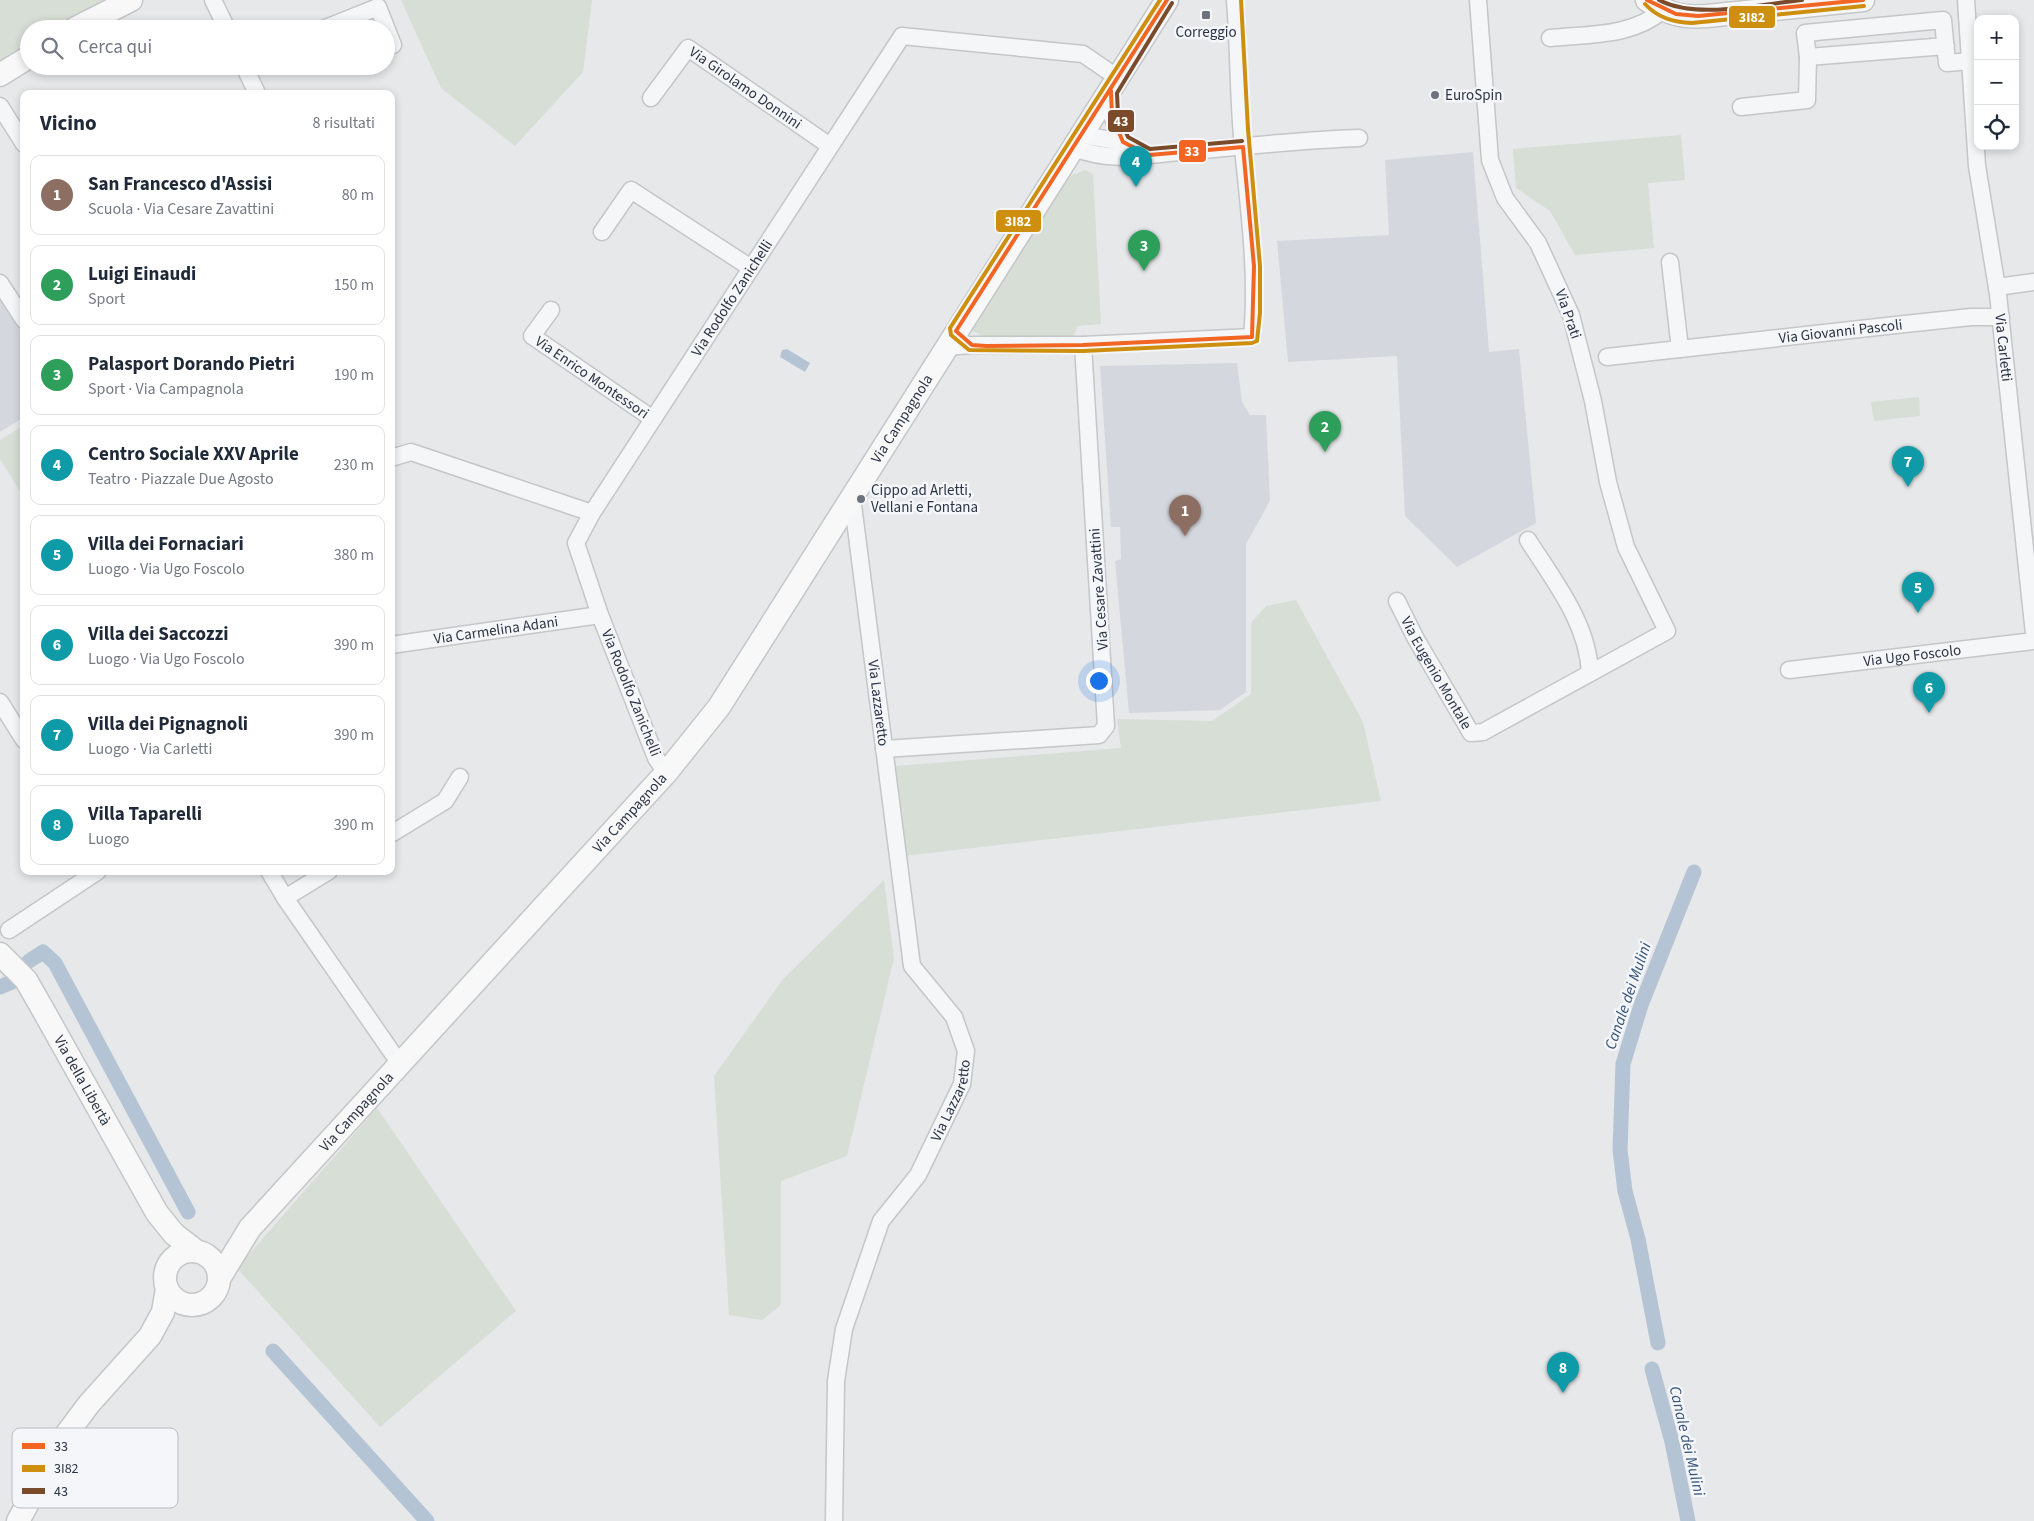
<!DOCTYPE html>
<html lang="it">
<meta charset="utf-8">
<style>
body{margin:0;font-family:"Source Sans 3",sans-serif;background:#f6f6f7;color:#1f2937}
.controls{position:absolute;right:15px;top:15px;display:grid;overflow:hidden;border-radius:10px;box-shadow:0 2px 8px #0003}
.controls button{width:45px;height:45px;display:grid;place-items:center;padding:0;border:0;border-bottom:1px solid #e0e1e3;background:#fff;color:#1f2937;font:25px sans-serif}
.you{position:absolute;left:1098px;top:680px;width:18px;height:18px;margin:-12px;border:4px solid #fff;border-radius:50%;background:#1a73e8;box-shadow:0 0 0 8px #1a73e833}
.badge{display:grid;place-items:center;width:32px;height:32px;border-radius:50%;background:#d93025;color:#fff;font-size:16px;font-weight:700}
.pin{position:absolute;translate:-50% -41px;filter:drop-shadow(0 1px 2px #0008)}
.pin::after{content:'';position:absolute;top:26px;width:18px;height:15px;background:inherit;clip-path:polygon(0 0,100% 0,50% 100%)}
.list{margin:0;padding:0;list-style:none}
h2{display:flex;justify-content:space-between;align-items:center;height:65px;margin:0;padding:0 20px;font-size:21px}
h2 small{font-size:16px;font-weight:400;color:#747a83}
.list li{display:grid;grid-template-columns:32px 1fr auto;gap:15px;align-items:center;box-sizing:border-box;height:80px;margin:0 10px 10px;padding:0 10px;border:1px solid #e0e1e3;border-radius:10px}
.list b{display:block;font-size:19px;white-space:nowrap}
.list p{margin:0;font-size:16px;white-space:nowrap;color:#747a83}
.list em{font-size:16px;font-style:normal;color:#747a83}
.icon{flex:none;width:28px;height:28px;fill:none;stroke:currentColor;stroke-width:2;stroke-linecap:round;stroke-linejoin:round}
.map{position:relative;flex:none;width:2034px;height:1521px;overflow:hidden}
.search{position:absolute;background:#fff;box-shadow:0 2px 8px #0003;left:20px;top:20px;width:375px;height:55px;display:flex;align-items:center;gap:12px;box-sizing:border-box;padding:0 18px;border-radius:28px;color:#747a83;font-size:19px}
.panel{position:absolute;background:#fff;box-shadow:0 2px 8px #0003;left:20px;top:90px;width:375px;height:785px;border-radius:10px}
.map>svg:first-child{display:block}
</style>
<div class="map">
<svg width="2034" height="1521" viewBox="0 0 2034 1521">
<rect width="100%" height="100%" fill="#e6e8ea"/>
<path fill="#d4d7dd" d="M1473 152 1489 352 1519 349 1536 523 1457 567 1405 516 1397 356 1288 362 1277 241 1389 235 1385 160Z
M0 290 24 327V417L0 432Z
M1237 363 1242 402 1250 415H1266L1270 501 1246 544V692L1220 710 1129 713 1115 561 1121 559 1120 527H1111L1100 366Z"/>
<path fill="#d6ded6" d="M0 0H106L107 2 51 29H29V44L0 63Z
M401 0H592L583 72 515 146 441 88Z
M1681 135 1685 180 1648 183 1654 248 1575 255 1550 211 1516 188 1513 149Z
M1085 170 1093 174 1101 324 1078 326 1072 339H988L971 330 1059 188 1072 175Z
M1919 397 1920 416 1874 421 1871 402Z
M24 425V498L0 459V440Z
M1296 600 1363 722 1381 801 904 856 896 766 1121 748 1117 719 1212 721 1251 694V623L1266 606Z
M884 880 894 958 847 1156 781 1181V1305L762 1320 729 1315 714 1076 783 979Z
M377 1108 516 1311 380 1427 237 1268Z"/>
<path fill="#b4c4d5" d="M787 349 810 363 805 372 780 357 782 350Z"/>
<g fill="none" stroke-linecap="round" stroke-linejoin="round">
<path stroke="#b4c4d5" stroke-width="15" d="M29 961 43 952 55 963 188 1212
M0 987 12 982
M1658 1343 1638 1239 1625 1191 1620 1150 1623 1064 1641 1005 1694 872
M273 1351 427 1521
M1652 1369 1672 1442 1688 1521"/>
<defs>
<g id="street">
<path d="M213 0 227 29"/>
<path id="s1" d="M1966 0 1977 166 1998 294 2034 634"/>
<path d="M323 29 378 7 393 45"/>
<path d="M1550 38C1589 34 1632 37 1663 10"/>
<path d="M1946 46 1808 57 1805 33 1943 20 1947 63 1970 61"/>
<path d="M244 66 256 91 253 94"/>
<path d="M1111 91 1112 116 1123 142 1149 155"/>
<path id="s2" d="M651 98 688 48 830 146"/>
<path d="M0 106 24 144"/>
<path d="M1741 107 1807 100 1808 57"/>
<path d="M1082 135 1123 142"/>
<path d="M1074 148C1116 164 1148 154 1191 151 1247 146 1303 140 1359 138"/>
<path d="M602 232 631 190 751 268"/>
<path d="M1670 262 1680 349"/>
<path d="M0 283 24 320"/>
<path d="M1997 287 2034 282"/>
<path id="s3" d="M551 310 532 336 653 419"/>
<path d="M946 347 972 345H1083L1252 337C1258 274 1249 210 1243 148 1238 99 1239 49 1235 0"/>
<path id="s4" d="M1607 357 1905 324 1971 317H2001"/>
<path d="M391 458 411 452 592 513"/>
<path d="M1528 540C1554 581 1588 623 1590 673"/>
<path id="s5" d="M1397 601 1416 639 1471 733 1483 732 1667 631 1626 547 1608 482 1593 401 1571 315 1538 243 1505 198 1490 160 1478 0"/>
<path id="s6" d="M391 645 600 615"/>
<path id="s7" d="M1789 670 2034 641"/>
<path d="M0 702 24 740"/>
<path d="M884 749 1099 735 1106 726 1083 345"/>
<path id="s8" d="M666 773 656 758 600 615 576 543 592 513 902 36 1083 54 1118 78"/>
<path d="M391 834 445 801 460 777"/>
<path d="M269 871 285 898 400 1064"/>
<path d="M285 898 329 871"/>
<path d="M9 930 98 871"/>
<path id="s9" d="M834 1521 836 1381 844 1329 881 1221 918 1175 962 1084 966 1051 954 1017 912 966 852 497"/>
</g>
<g id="secondary">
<path d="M1647 0C1670 14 1680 18 1707 16L1863 0"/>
<path d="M74 29 131 0"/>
<path d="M0 75 29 57"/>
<path id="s10" d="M0 954 26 980 42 1008 157 1213 174 1234 196 1251"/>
<circle cx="192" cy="1278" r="27"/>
<path id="s11" d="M220 1277 250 1228 666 773 719 707 1167 0"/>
<path d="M18 1521 65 1436 89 1404 150 1336 163 1312 167 1289"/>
</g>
</defs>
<use href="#street" stroke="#c4c6c8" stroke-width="19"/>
<use href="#secondary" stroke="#c4c6c8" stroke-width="25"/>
<use href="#street" stroke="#f5f6f7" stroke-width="16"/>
<use href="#secondary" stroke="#f8f8f8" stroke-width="22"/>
<defs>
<path id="bus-1" d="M1647 0 1676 14 1698 16 1863 0
M1111 91 1112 116 1123 142 1149 155 1243 147
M1243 147 1254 266 1252 337
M956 331 1167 0
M956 331 972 345 986 346 1083 345 1252 337"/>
<path id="bus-2" d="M1160 0 950 328 951 335 969 350 1083 351 1252 343 1257 341 1260 313V266L1248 129 1241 0
M1645 4C1658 18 1673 22 1692 23L1864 6"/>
<path id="bus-3" d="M1659 0C1696 20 1761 4 1802 0
M1172 3 1117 93 1118 115 1128 137 1150 149 1242 141"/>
</defs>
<use href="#bus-1" stroke="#f4f6f9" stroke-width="8"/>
<use href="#bus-2" stroke="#f4f6f9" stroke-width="8"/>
<use href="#bus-3" stroke="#f4f6f9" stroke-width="8"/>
<use href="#bus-1" stroke="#f26522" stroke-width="4"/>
<use href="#bus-2" stroke="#ce8f0e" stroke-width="4"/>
<use href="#bus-3" stroke="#7a4b2a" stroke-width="4"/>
</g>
<g fill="#6c737f" stroke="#f4f6f9" stroke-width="2">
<rect x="1201" y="10" width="10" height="10" rx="2.5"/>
<circle cx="1435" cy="95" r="5"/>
<circle cx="861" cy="499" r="5"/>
</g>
<g text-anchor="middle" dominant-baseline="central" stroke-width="5" stroke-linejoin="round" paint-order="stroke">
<g font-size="15" fill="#2b3445" stroke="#f4f6f9" text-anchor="start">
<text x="1206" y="32" text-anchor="middle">Correggio</text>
<text x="1445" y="95">EuroSpin</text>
<text x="871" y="490">Cippo ad Arletti,<tspan x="871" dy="17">Vellani e Fontana</tspan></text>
</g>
<g font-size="15" fill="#2b3445" stroke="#f4f6f9">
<text stroke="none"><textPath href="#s2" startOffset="132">Via Girolamo Donnini</textPath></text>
<text stroke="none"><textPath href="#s8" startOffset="538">Via Rodolfo Zanichelli</textPath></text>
<text transform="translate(1568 314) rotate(71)">Via Prati</text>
<text stroke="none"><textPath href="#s4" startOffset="235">Via Giovanni Pascoli</textPath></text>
<text stroke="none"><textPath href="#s1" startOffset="350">Via Carletti</textPath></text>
<text stroke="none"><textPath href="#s3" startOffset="105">Via Enrico Montessori</textPath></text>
<text stroke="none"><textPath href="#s11" startOffset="1100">Via Campagnola</textPath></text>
<text transform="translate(1099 589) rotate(-94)">Via Cesare Zavattini</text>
<text stroke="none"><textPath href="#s6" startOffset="106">Via Carmelina Adani</textPath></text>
<text stroke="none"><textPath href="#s7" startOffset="124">Via Ugo Foscolo</textPath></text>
<text stroke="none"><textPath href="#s5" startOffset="82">Via Eugenio Montale</textPath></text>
<text transform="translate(631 693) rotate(68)">Via Rodolfo Zanichelli</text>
<text transform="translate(878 703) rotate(83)">Via Lazzaretto</text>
<text stroke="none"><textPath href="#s11" startOffset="620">Via Campagnola</textPath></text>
<text stroke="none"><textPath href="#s10" startOffset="152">Via della Libertà</textPath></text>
<text stroke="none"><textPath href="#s9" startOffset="448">Via Lazzaretto</textPath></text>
<text stroke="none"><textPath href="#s11" startOffset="215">Via Campagnola</textPath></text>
</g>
<g font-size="16" font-style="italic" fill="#34527a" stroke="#f4f6f9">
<text transform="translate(1628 996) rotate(-71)">Canale dei Mulini</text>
<text transform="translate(1687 1441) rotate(77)">Canale dei Mulini</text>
</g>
</g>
<rect x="12" y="1428" width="166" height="80" rx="8" fill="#f4f6f9" stroke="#b8bcc3" stroke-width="1"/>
<rect x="22" y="1443" width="23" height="6" fill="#f26522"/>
<rect x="22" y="1465" width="23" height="7" fill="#ce8f0e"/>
<rect x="22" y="1488" width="23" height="6" fill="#7a4b2a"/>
<g font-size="14" fill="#2b3445">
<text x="54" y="1451">33</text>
<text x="54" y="1473">3I82</text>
<text x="54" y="1496">43</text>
</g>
<g stroke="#f4f6f9" stroke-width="2">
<rect x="1728" y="5" width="48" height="24" rx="5" fill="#ce8f0e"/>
<rect x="1107" y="109" width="28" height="24" rx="5" fill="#7a4b2a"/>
<rect x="1178" y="139" width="29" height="24" rx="5" fill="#f26522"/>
<rect x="995" y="209" width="47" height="24" rx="5" fill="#ce8f0e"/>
</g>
<g font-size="14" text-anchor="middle" font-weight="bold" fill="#fff">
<text x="1752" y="22">3I82</text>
<text x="1121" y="126">43</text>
<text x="1192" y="156">33</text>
<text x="1018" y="226">3I82</text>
</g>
</svg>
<div class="controls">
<button>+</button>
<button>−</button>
<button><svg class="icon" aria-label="locate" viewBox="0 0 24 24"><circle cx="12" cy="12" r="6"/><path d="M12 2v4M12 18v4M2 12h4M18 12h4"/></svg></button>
</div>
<div class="you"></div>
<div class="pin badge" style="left:1185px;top:536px;background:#8d6e63">1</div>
<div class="pin badge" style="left:1325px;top:452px;background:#2e9e5b">2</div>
<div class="pin badge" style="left:1144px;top:271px;background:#2e9e5b">3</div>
<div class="pin badge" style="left:1136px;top:187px;background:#0f9aa8">4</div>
<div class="pin badge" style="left:1918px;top:613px;background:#0f9aa8">5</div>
<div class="pin badge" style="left:1929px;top:713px;background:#0f9aa8">6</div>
<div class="pin badge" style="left:1908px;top:487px;background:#0f9aa8">7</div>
<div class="pin badge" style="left:1563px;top:1393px;background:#0f9aa8">8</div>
<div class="search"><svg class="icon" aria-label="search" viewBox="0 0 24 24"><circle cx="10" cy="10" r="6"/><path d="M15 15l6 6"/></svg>Cerca qui</div>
<section class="panel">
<h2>Vicino<small>8 risultati</small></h2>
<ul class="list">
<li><span class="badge" style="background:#8d6e63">1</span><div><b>San Francesco d'Assisi</b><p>Scuola · Via Cesare Zavattini</p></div><em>80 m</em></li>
<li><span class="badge" style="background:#2e9e5b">2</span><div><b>Luigi Einaudi</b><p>Sport</p></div><em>150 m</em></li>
<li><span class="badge" style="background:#2e9e5b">3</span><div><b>Palasport Dorando Pietri</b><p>Sport · Via Campagnola</p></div><em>190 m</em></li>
<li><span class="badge" style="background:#0f9aa8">4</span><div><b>Centro Sociale XXV Aprile</b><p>Teatro · Piazzale Due Agosto</p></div><em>230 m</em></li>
<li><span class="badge" style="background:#0f9aa8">5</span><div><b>Villa dei Fornaciari</b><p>Luogo · Via Ugo Foscolo</p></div><em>380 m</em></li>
<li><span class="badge" style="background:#0f9aa8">6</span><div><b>Villa dei Saccozzi</b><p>Luogo · Via Ugo Foscolo</p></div><em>390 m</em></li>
<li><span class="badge" style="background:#0f9aa8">7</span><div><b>Villa dei Pignagnoli</b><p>Luogo · Via Carletti</p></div><em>390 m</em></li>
<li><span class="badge" style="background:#0f9aa8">8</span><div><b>Villa Taparelli</b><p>Luogo</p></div><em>390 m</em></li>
</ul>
</section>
</div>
